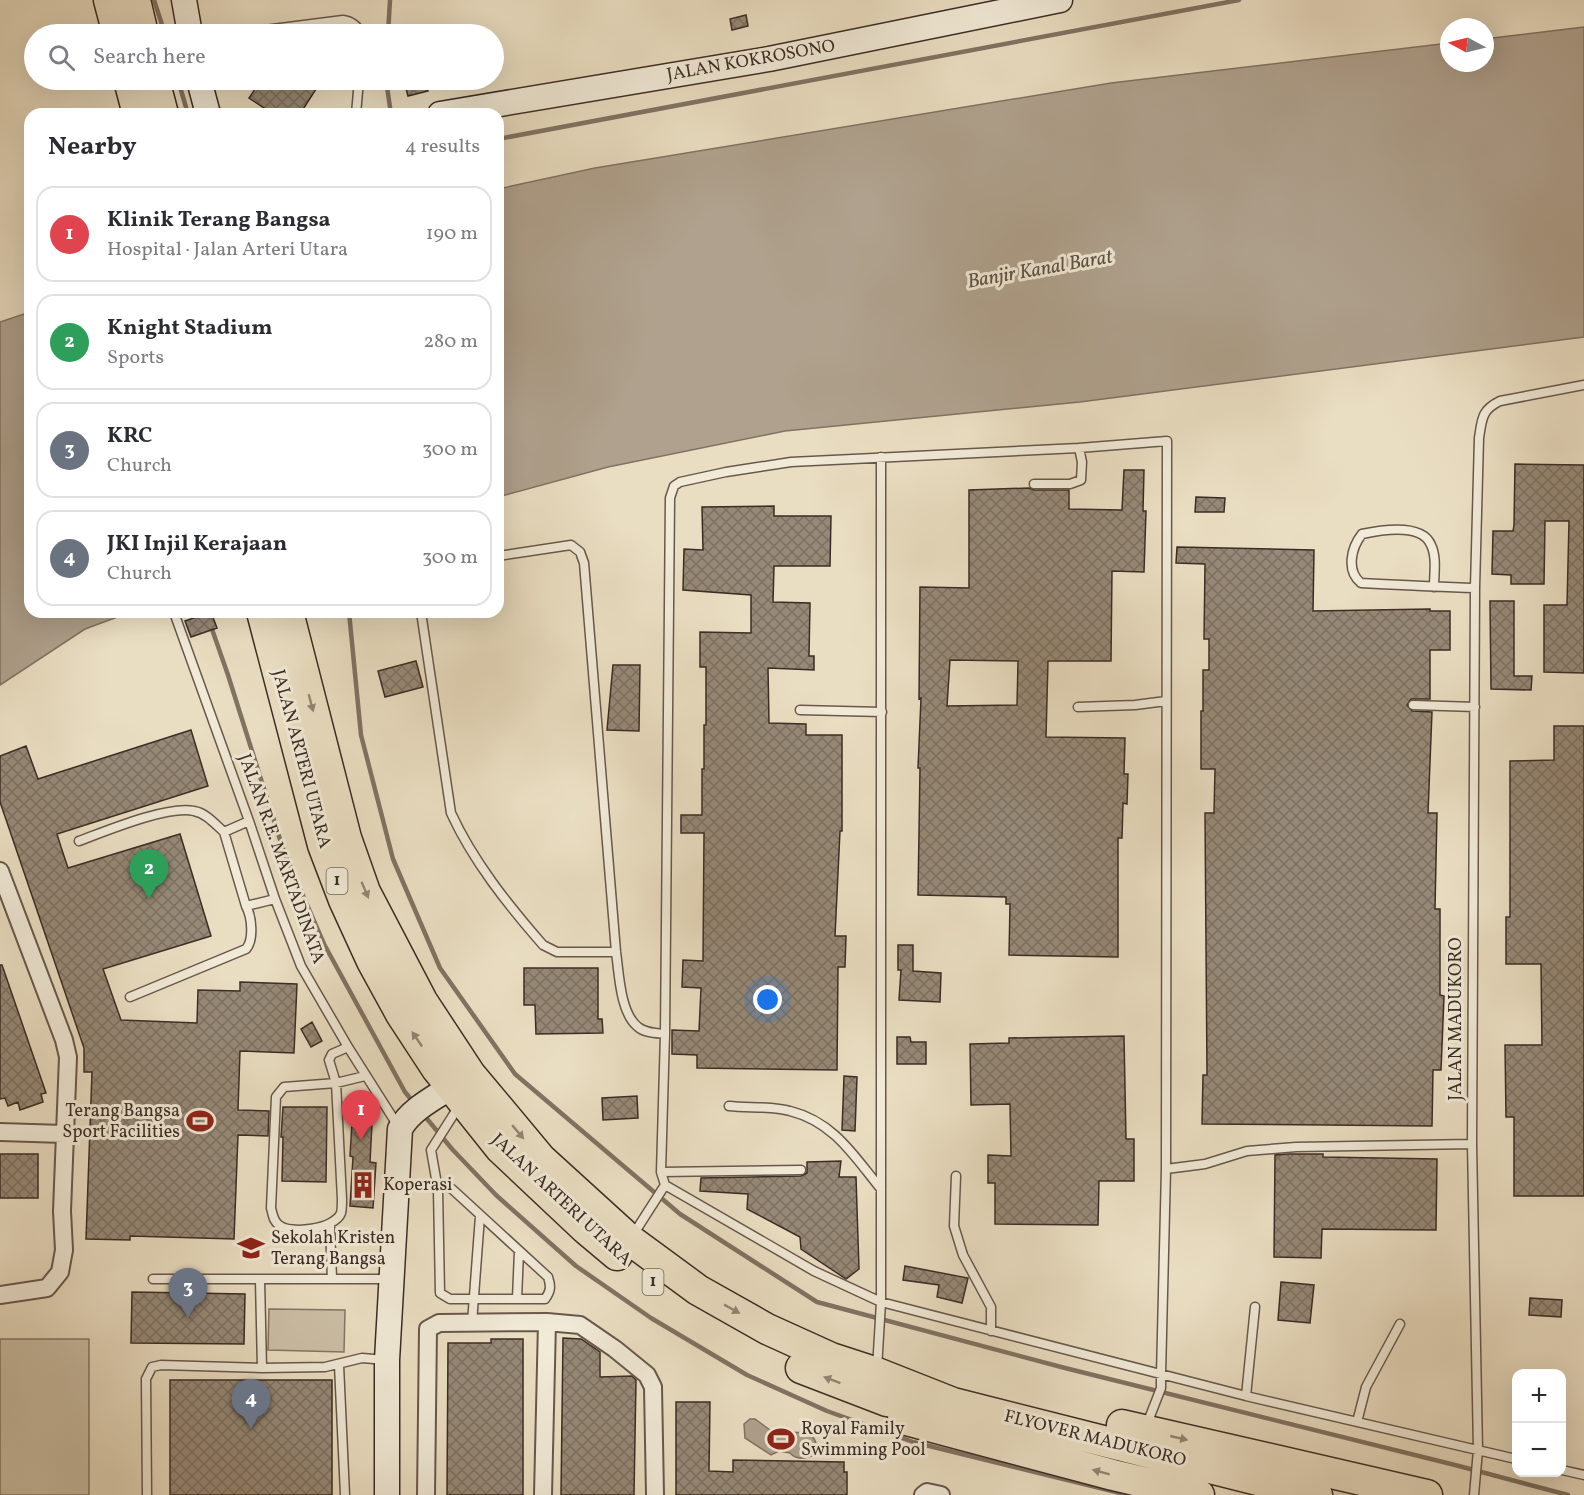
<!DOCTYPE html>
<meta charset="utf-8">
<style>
body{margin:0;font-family:Vollkorn,serif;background:#f7f7f7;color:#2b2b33}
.controls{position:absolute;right:18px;bottom:18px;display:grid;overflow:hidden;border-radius:12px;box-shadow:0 6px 24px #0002}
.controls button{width:54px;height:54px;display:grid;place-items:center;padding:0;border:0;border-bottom:2px solid #e1e1e2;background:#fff;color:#2b2b33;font:30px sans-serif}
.compass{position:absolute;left:1440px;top:18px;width:54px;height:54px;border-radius:50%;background:#fff;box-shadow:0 6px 24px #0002;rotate:277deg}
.you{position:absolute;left:768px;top:1000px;width:21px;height:21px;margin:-15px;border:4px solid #fff;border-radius:50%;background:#1a73e8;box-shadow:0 0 0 9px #1a73e833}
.badge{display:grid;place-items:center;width:39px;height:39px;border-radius:50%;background:#ea580c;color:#fff;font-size:20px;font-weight:700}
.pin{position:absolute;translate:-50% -50px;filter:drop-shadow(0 2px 3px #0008)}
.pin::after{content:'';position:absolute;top:32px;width:21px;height:18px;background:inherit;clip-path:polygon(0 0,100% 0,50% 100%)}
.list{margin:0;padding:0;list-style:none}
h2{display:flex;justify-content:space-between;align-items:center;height:78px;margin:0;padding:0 24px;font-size:26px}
h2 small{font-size:20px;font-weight:400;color:#7c7c81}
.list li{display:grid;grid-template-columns:39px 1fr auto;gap:18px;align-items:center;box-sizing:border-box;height:96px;margin:0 12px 12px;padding:0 12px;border:2px solid #e1e1e2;border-radius:18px}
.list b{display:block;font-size:22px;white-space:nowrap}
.list p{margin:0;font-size:20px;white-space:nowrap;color:#7c7c81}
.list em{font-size:20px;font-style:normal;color:#7c7c81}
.icon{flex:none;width:33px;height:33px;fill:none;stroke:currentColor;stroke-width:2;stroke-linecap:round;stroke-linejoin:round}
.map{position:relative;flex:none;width:1584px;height:1495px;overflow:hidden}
.search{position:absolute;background:#fff;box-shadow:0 6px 24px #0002;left:24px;top:24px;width:480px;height:66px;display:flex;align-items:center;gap:15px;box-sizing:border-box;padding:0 21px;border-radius:33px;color:#7c7c81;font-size:22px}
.panel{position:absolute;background:#fff;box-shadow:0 6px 24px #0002;left:24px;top:108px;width:480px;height:510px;border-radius:18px}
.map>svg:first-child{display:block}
</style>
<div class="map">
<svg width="1584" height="1495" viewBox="0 0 1584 1495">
<defs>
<pattern id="building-cross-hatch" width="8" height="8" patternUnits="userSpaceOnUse" patternTransform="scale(1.5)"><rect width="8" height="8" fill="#968977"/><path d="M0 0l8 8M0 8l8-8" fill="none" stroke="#7c7061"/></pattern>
</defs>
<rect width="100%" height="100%" fill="#eadec2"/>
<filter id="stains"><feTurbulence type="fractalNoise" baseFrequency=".00333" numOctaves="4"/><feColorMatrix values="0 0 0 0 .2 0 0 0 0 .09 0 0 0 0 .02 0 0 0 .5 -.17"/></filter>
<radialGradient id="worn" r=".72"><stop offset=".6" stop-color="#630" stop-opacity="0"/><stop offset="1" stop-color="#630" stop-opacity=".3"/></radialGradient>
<path fill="#ccc0a7" stroke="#847666" stroke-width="1.5" d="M269 1309 345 1310 344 1352 268 1350Z
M0 1339H89V1495H0Z"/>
<path fill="#afa18d" stroke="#817263" stroke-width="1.5" d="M1584 27V337L1080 402 785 431 608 467 498 497V189L595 168 1111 83 1449 43V63H1485V39Z
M30 312V612H131L85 629 0 685V322Z
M750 1419H755L774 1433C791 1433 823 1425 815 1455 806 1458 797 1461 790 1453L779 1451 771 1455 745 1438 744 1424Z"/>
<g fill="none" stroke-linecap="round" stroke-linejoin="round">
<path stroke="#817263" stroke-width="4.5" d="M154 0 165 34
M388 34 390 0
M178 80 188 114
M386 80 391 114
M498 139 1239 0
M206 612 228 675 284 852 324 944 405 1092 414 1103
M349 612 361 735 393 859 440 968 515 1074 680 1214 817 1302 1065 1368 1455 1465 1568 1495
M423 1114 452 1149 496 1195 576 1266 651 1318 747 1375 827 1411 913 1442 1128 1495"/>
</g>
<path fill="url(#building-cross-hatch)" stroke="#3c2c25" stroke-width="1.5" fill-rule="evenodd" d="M746 15 748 26 732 30 730 19Z
M261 80H309L318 86 300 114H273L249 98Z
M425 80 428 91 408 96 405 85Z
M1515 464 1584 465V673L1544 672V605H1567L1569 521H1545L1544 584H1511V575L1492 574 1493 531H1513L1514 525Z
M1124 470H1144L1143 511H1146L1144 572 1112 571 1111 661H1048L1046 737 1125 738 1124 774H1128L1127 804 1123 803 1122 838H1118V957L1009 955 1010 904H1006V897L918 895 920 768H918L921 698 919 699 920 587 969 588V490L1029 488 1034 490H1069V509L1122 510ZM950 660 1018 661 1017 705 947 706Z
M1196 497 1225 498 1224 512H1195Z
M774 506V516H831L830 566H774L773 602 810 603 809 656H814V670L768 668 769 723 806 724V735H842V831H840L835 936H846L845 967H838L837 1070 697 1068V1055L672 1054V1030L699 1031 701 988 682 987 683 960 703 961 704 833H681V815H702V769H704V725H706V667H700V632L751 633V595L683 590 684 549 703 550 702 507Z
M1177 547 1314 550 1313 611 1430 609V611H1450V650H1430V699H1411L1407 705 1412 711 1432 712 1428 813H1437L1435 909H1440V995L1444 996 1441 1070H1433L1432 1126 1202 1124 1203 1075H1207L1205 813H1214L1215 769H1201V711H1203V670H1209V639H1204L1205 564 1176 563Z
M1490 601H1514V676H1532L1531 690 1491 689Z
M211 612 217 628 191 637 185 621Z
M416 661 423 687 385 697 378 671Z
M613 665H640L639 731 607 730Z
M1554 726H1584V1196H1514V1117H1506L1505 1045H1542L1541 964H1506V917H1510V761L1554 760Z
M191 730 208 786 57 834 61 847 68 868 180 834 211 936 103 969 121 1020 197 1023 198 990 240 991V982L297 984 294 1053 240 1051 238 1110 269 1111 268 1136 238 1135 234 1239 130 1236V1240L86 1239 92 1072H84V1048L0 802V756L26 746 38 779Z
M898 945H913V971L941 973 940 1002 899 1000 901 970H898Z
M0 965H2L46 1093 41 1094 43 1102 20 1110 18 1102 8 1106 5 1098 0 1099Z
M524 968H598V1019H602L603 1033 536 1034 535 1005H524Z
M312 1022 322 1041 311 1047 301 1029Z
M1124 1036 1126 1139H1134V1181H1099L1098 1225 995 1224V1183H988V1155L1011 1156 1010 1104 971 1105 970 1044 1009 1043V1038Z
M897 1037H910L911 1042H926V1064H897Z
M844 1076 857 1077 855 1131 842 1130Z
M637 1096 638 1118 603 1120 602 1098Z
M283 1107H327L326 1182 282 1181 283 1137H281Z
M352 1122 372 1124 370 1162 376 1163 373 1208 350 1206 353 1157 350 1156Z
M0 1154H38V1198H0Z
M1289 1154H1323V1157L1437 1159 1436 1230 1322 1229 1321 1258 1274 1257 1275 1155Z
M841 1161 839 1177H856L859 1269 846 1279 801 1249 800 1237 747 1209 748 1194 700 1191 701 1178 801 1176 807 1173V1162Z
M905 1266 968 1278 962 1303 937 1297 939 1285 903 1280Z
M1281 1282 1314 1285 1310 1323 1278 1320Z
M132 1292 245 1294 244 1344 131 1343Z
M1530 1298 1562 1300 1561 1317 1529 1315Z
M563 1338 581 1339 600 1352V1377L632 1376 636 1380 634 1495H561Z
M491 1339H523V1495H447L448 1343H491Z
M170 1380H332V1495H170Z
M676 1402H710L709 1471 733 1472V1460L844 1462V1472H847V1495H676Z"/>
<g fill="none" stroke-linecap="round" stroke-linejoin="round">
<defs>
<path id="lane" d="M233 34 343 20C351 21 359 26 360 34
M356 114 359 80
M1034 484H1070L1081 480 1082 462 1079 448
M498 556 571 545 580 552 584 563 616 952C619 973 620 1013 638 1027 645 1033 655 1033 665 1034
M1434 587C1434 574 1437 557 1431 545 1422 523 1381 530 1362 534 1351 548 1346 571 1361 583 1399 585 1437 587 1475 588
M421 612 451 813C473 861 508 905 543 945L557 952H616
M176 618 249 821 275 899 301 966 348 1047 398 1126
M1413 705 1475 707
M1078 707 1135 705 1166 701
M800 710 882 712
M79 841C106 831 168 805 194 811 206 813 215 824 224 832
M246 906 224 832 249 821
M130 997 246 949C254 940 252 917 246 906L275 899
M348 1047 332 1054 329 1060 336 1083 342 1199C342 1203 342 1209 341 1213 335 1229 290 1235 279 1225 273 1221 273 1215 271 1208L276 1097 284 1087 336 1083 365 1076
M729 1106C748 1108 773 1106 790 1111 834 1122 854 1156 881 1189
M1166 1169 1205 1164 1247 1151 1296 1147 1472 1144
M661 1172 801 1170
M956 1176 954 1226 963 1255 991 1307V1331
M443 1187H447L452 1189 548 1277C551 1286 551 1291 545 1299H450L440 1293 438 1190Z
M438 1190 431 1150 459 1106
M330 1225 332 1279
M633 1235 665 1185
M153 1279H390
M260 1280 262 1368
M517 1299 519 1251
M472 1323 480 1216
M339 1365 345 1495
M877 1369 881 1302V457
M1246 1396 1255 1307
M1357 1422 1366 1387 1400 1324
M1147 1424 1161 1388V1375L1166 1169 1167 441 1079 448 791 462 726 472 680 482 674 486 670 498 665 1034 661 1172 665 1185 814 1271 881 1302 1246 1396 1516 1459
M1562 1470 1584 1475
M147 1495 146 1379 152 1367 161 1365 262 1368 325 1367 362 1358 386 1360
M1474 1495 1478 1450 1472 1144 1475 588 1479 438C1482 420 1481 410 1500 401L1584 385"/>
<path id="street" d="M0 871 64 1040 68 1057 62 1211 64 1250 60 1272 47 1288 0 1295
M0 1132 64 1134
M426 1495 428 1329 439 1323 547 1322 580 1325 615 1349 647 1375 653 1387 655 1495
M543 1495 547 1322
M923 1495 927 1492 941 1495"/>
<path id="secondary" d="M184 0 190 34
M199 80 208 114
M440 114 769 59 1060 0
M387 1495V1360L400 1129C410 1110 434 1098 451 1087"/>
<path id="highway" d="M109 0 118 34
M135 0 143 34
M129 80 138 114
M154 80 163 114
M262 612 323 845 344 900 372 961 401 1014 437 1069 500 1148 586 1229 617 1255
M288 612 346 838 365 892 422 1001 470 1074 541 1159 630 1240 698 1290 767 1329 831 1358 877 1373 953 1403 1317 1495
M801 1368 887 1401 935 1409
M903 1419 1113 1475 1199 1495
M1122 1425 1427 1495"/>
</defs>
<use href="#lane" stroke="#68584c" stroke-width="11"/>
<use href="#street" stroke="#68584c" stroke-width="20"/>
<use href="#secondary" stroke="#3c2c25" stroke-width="27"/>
<use href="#highway" stroke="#3c2c25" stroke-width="33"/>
<use href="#lane" stroke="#f1ead7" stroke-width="8"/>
<use href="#street" stroke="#f1ead7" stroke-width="16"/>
<use href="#secondary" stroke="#f1ead7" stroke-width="24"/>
<use href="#highway" stroke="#eadec2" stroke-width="30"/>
</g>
<defs><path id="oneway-solid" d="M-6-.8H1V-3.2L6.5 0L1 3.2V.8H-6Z" transform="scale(1.5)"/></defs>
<g fill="#938574">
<use href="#oneway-solid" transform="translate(311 703) rotate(75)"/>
<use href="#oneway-solid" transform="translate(365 890) rotate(67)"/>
<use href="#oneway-solid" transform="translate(417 1039) rotate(-124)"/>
<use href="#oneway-solid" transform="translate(518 1132) rotate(50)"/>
<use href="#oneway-solid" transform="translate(732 1309) rotate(29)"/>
<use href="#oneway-solid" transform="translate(832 1380) rotate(-159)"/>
<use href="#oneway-solid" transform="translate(1179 1438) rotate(13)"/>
<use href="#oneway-solid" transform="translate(1101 1472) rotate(-165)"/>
</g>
<defs>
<symbol id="stadium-bare" viewBox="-9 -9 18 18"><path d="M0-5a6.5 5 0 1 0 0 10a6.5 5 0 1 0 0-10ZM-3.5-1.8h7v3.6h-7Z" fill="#8f2418" stroke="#f1ead7" stroke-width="2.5" paint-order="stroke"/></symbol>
<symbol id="building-bare" viewBox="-9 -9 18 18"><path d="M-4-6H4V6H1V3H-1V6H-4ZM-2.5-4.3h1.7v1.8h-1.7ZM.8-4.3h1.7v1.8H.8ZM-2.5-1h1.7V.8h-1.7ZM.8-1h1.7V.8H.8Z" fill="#8f2418" stroke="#f1ead7" stroke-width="2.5" paint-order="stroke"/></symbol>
<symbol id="school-bare" viewBox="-9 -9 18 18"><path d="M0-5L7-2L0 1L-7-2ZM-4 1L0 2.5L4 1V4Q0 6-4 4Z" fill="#8f2418" stroke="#f1ead7" stroke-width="2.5" paint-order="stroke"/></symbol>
</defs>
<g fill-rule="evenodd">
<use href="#stadium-bare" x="181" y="1102" width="38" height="38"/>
<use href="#building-bare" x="344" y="1166" width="38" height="38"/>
<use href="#school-bare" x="232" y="1229" width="38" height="38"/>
<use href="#stadium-bare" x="762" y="1420" width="38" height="38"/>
</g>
<g text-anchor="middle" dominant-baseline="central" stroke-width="6" stroke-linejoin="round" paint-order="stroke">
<g fill="#f1ead7" stroke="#72655a" stroke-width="1.5">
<rect x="326.5" y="868" width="21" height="26" rx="4.5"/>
<rect x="642.5" y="1269" width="21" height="26" rx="4.5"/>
</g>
<g font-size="16" font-weight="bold" fill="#3c2c25">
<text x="337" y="881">1</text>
<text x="653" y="1282">1</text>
</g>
<g font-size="18" fill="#3c2c25" stroke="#f1ead7">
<text transform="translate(751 61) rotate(-10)">JALAN KOKROSONO</text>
<text transform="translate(301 759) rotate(75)">JALAN ARTERI UTARA</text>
<text transform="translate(281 859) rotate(70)">JALAN R.E. MARTADINATA</text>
<text transform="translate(1456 1019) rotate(-90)">JALAN MADUKORO</text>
<text transform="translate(561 1200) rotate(43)">JALAN ARTERI UTARA</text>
<text transform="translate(1095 1439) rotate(14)">FLYOVER MADUKORO</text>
</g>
<g font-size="18" fill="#3c2c25" stroke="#f1ead7" text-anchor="start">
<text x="180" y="1111" text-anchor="end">Terang Bangsa<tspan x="180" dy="21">Sport Facilities</tspan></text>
<text x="383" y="1185">Koperasi</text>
<text x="271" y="1238">Sekolah Kristen<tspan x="271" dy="21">Terang Bangsa</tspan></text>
<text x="801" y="1429">Royal Family<tspan x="801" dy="21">Swimming Pool</tspan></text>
</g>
<g font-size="20" font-style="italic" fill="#5e4f44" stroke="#f1ead7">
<text transform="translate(1040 270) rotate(-10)">Banjir Kanal Barat</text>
</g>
</g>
<rect width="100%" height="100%" filter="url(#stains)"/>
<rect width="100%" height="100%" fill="url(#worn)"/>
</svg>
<div class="controls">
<button>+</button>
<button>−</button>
</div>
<svg class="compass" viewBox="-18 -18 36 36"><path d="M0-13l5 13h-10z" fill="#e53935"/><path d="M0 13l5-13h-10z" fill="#7c7c81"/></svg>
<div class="you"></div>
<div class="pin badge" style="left:361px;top:1140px;background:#e0444e">1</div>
<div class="pin badge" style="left:149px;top:899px;background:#2e9e5b">2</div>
<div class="pin badge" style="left:188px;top:1318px;background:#6b7280">3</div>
<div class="pin badge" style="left:251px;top:1429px;background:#6b7280">4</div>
<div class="search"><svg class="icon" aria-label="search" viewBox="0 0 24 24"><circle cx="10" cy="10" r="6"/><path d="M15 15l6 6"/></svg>Search here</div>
<section class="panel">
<h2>Nearby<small>4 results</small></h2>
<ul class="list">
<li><span class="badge" style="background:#e0444e">1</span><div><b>Klinik Terang Bangsa</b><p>Hospital · Jalan Arteri Utara</p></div><em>190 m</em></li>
<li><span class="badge" style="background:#2e9e5b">2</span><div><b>Knight Stadium</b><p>Sports</p></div><em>280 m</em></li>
<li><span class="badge" style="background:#6b7280">3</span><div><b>KRC</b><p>Church</p></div><em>300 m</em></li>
<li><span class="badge" style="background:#6b7280">4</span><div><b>JKI Injil Kerajaan</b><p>Church</p></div><em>300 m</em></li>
</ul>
</section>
</div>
